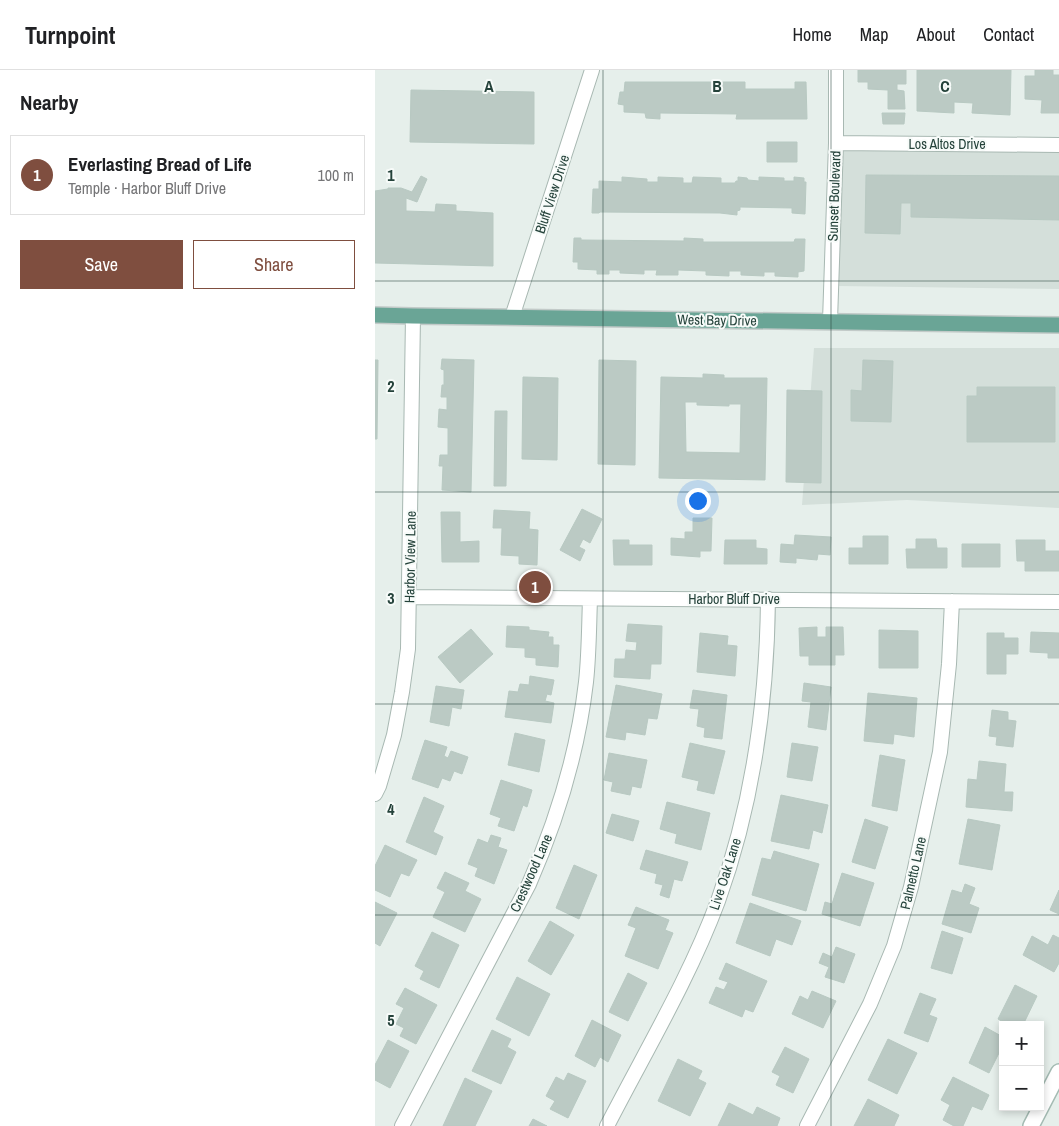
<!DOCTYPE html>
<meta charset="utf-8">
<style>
body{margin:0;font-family:"Archivo Narrow",sans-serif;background:#f6f6f6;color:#202124}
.controls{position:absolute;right:15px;bottom:15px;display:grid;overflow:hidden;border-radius:0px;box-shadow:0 2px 8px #0003}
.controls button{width:45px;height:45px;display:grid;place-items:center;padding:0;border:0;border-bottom:1px solid #e0e0e0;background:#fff;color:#202124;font:25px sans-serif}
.you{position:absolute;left:322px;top:430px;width:18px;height:18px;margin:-12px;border:4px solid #fff;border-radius:50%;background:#1a73e8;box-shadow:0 0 0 8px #1a73e833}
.badge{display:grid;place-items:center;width:32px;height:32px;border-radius:50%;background:#7f4e3f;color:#fff;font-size:16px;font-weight:700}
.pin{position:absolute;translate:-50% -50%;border:2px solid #fff;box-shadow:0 1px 5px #0006}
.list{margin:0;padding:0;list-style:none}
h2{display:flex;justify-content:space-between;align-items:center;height:65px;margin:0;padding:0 20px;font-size:21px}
h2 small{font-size:16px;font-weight:400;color:#757577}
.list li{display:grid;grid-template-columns:32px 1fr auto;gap:15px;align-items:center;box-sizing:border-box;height:80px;margin:0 10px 10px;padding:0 10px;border:1px solid #e0e0e0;border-radius:0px}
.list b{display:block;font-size:19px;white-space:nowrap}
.list p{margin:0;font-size:16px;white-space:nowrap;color:#757577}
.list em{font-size:16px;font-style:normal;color:#757577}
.actions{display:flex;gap:10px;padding:15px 20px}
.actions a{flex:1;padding:11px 0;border:1px solid #7f4e3f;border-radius:0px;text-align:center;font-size:18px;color:#7f4e3f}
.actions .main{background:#7f4e3f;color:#fff}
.map{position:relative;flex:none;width:684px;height:1056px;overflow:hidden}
header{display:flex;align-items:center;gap:30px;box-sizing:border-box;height:70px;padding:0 25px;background:#fff;border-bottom:1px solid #e0e0e0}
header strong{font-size:24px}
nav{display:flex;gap:28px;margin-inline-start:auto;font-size:18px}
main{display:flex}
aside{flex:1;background:#fff}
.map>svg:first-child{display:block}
</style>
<header>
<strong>Turnpoint</strong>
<nav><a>Home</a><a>Map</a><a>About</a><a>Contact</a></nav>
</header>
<main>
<aside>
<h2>Nearby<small></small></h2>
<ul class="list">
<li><span class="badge">1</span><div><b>Everlasting Bread of Life</b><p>Temple · Harbor Bluff Drive</p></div><em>100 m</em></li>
</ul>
<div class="actions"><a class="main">Save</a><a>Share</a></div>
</aside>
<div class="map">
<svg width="684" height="1056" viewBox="0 0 684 1056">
<rect width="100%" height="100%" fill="#e6efeb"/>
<path fill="#d4dfda" d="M467 80 684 82V219L463 216Z
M439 278H684V438L532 430 427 435Z"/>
<path fill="#bbcac4" stroke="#b8c9c2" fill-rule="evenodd" d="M483 0H531V14H522V20L529 21 530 39H513V20L493 19V12H483Z
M542 0H636L635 45 597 43 598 33 579 32V43L542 41Z
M660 0H678V5H684V43H666L667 30 650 29V6H660Z
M250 12H370V19H420V12H431L432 49H361L362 44 285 43V49L271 48 270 43 249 42V35L243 34 245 22H249Z
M36 20 159 22V74L35 72Z
M507 43H530L529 54H508Z
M392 72H422V92H392Z
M491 105 684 106V150L536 147V133H526L525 164 490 163Z
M46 106 52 109 42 132 31 128V141L60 142 61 134 81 135V141L118 143V196L0 193V121L13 119V118H26L37 122Z
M247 107 272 109V112H283V107L308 108V113H317L318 107 346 108V113H360L361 111H363V107L372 108 373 110 384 111V107L409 108V111H419V107L429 108V112H431L430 144 417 143V138L365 137V140L362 141V145L345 143 225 142 224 143H217L218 119H224V111L247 112Z
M199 168H206V170L309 171V168L328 169V172H419L420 169H430L429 201 423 202V207L400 206V202H389V206L366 205V201H354V206L331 205V201L303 200V205H281L282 200H269V204L245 203V200H234V204H222V200L203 199V192H198Z
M67 289 99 290 96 422 67 420 68 396H64L65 385H73V358L63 357 64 339 72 340V327H66L67 315H69V300L66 299Z
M0 290H3L2 369H0Z
M224 290 261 291 260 395 223 394Z
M488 290 518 291 516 352 476 351V320L487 321Z
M328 304 349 305V308H392L390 410 284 408 286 307 328 308ZM310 332H322V335L354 336V334H366L365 383 311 382Z
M148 307 183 308 182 390 147 389Z
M602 317H680V372H592V326H602Z
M412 320 447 321 446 413 411 412Z
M120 341H132L131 416H119Z
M207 439 227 449 215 473 208 469 204 477 210 480 205 491 185 480Z
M119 440 155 442 154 459 163 460 162 495 144 494V486L126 485 127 458H118Z
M66 442H85V472L104 471V492H67Z
M318 448H337L336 481H325V487L296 485V468L310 469V462H318Z
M420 465 456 467 455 485 443 484 442 490 421 488V493L405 492 406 474 419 475Z
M488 466H513V494H474V478H488Z
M541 469H561L562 478H572V498H532L531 479H541Z
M238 470H254V475H277V495H239Z
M350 470H381V478L392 479V494H349Z
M641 470H670V481H684V501H650V491H642Z
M587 474H625V497H587Z
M253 554 287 556 286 594H276L275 609 239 607 240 589H250L251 580 261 581 262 572 251 571Z
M132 556 154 557V560L174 562 173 567H178V575H184L183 597 161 595V588L150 587V578L131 577Z
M442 557V567H451V557H468L469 585H460V595H434V586H425L424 558Z
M96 559 118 584 85 613 63 587Z
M504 560 543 561V598H504Z
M656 562 684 563V588H673V583L655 582Z
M325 563 353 566 352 575 362 576 360 606 322 602Z
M612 563H629V568H643V584H631V604H612Z
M155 606 179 610 176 625 172 624 170 631 179 633 176 653 130 647 134 621 143 622 145 614 154 615Z
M429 613 456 617 451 660 433 657 436 632 427 631Z
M241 615 287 624 282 649 273 648 270 665 251 662 250 670 231 667Z
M61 616 89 620 86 639 77 637 74 656 55 652Z
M318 620 352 625 347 669 329 667 330 658 322 656 324 639 315 638Z
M493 623 542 628 539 667 519 664 518 674 489 671Z
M617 640 633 642V650L641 651 638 677 621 675 622 667 614 666Z
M140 663 170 670 164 702 133 695Z
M50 670 72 677 69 686 73 688 76 681 93 687 87 704 79 701 75 711 67 708 63 718 37 709Z
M315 673 350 681 339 724 322 720 324 711 307 707Z
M417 673 443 677 437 711 412 707Z
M234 683 272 690 266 718 257 716 255 725 236 721 238 712 229 710Z
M505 685 530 690 522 741 497 736Z
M604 691 631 694 629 722H638L637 741 591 737 593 709 602 710Z
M126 710 157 720 152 737 148 735 139 761 123 756 126 748 115 744Z
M406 725 453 735 447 763 438 760 434 779 396 771Z
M49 727 69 736 58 762 68 767 61 785 31 772Z
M292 732 335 743 326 780 300 773 302 764 285 759Z
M237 744 264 751 258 771 231 763Z
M490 749 513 757 500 799 477 792Z
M593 749 625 755 617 800 584 794Z
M116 765 126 768 123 777 132 780 119 814 100 806 103 798 93 794 103 769 113 773Z
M10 775 42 790 34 806 26 803 15 827 0 820V796Z
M271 780 313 792 307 811 299 809 294 828 285 825 288 815 280 813 282 804 265 799Z
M399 781 444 794 431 841 377 825 387 788 396 790Z
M199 795 222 805 204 849 181 838Z
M70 802 94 813 90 821 106 829 90 862 58 847 70 822 62 818Z
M467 803 499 813 485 856 447 844 450 832 457 834Z
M590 814 600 818 594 834 604 838 596 863 567 854 577 820 587 823Z
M684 820V844L675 840Z
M0 832 22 843 5 876 0 873Z
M375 833 426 851 417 875 401 869 395 886 361 873Z
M261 837 294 850 290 860 298 863 283 899 250 886 261 858 253 855Z
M175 851 199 865 176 905 153 891Z
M567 861 588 868 577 904 556 898Z
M57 862 84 875 64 918 45 909 49 901 40 896Z
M678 865 684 868V893L679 902 648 885 657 866 673 875Z
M461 877 480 884 469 913 450 907 454 897 444 893 448 883 457 887Z
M351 893 392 911 378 942 370 939 367 947 334 933 341 917 349 920 353 912 344 909Z
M253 903 272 913 253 951 234 942Z
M142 907 175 924 154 966 121 949Z
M640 915 662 926 648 955H634L623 949Z
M30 918 62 935 41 974 25 966 29 958 21 954 29 938 21 934Z
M437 921 461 931 448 958 417 944 425 926 433 930Z
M545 923 561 929 554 945 562 948 553 972 529 963Z
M217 950 246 965 233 992 225 987 220 997 200 986Z
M610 957 628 967V975L614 1003 594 993Z
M117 960 136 969 132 977 141 982 126 1014 97 1001Z
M513 969 542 983 522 1024 493 1010Z
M13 970 34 981 15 1018 0 1010V995Z
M410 977 434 989 418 1023 401 1015 405 1006 397 1002Z
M303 989 327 1001 323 1009 331 1013 315 1046 283 1031Z
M193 1003 211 1011 193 1048 175 1039 180 1031 171 1026 181 1007 189 1011Z
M578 1007 614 1025 607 1040 597 1036 588 1056H579L568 1050 575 1035 566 1030Z
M90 1008 117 1021 100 1056H68Z
M493 1029 524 1045 519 1056H479Z
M354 1033 378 1045 382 1037 405 1048 402 1056H343Z
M158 1049 172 1056H154Z"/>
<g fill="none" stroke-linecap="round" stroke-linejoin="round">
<defs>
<path id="street" d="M461 73 684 75
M137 247 217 0
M455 251 461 73V0
M34 527 684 532
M0 724 4 716 19 665 27 622 33 579 38 246
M27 1056 154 814C182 750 203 681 211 612 214 585 214 556 215 529
M232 1056C270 982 314 909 343 831 378 734 392 632 393 529
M432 1056 495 934 519 876 536 817 565 682 574 594 577 531"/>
<path id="secondary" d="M656 1056 684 1002"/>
<path id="primary" d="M0 245 38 246 684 255"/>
</defs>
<use href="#street" stroke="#a8b8b2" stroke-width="16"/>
<use href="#secondary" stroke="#a4bbb3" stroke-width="18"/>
<use href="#primary" stroke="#c2cac8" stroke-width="18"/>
<use href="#street" stroke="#fff" stroke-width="14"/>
<use href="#secondary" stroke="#fff" stroke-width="15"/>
<use href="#primary" stroke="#6aa596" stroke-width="15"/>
</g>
<path fill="none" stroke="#24423a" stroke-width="1" stroke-opacity="0.55" d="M228 0V1056M456 0V1056M0 211H684M0 422H684M0 634H684M0 845H684"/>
<g text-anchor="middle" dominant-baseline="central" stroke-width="4" stroke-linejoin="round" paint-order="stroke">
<g font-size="14" fill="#24423a" stroke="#f7fbf9">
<text x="572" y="74">Los Altos Drive</text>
<text transform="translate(177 124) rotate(-72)">Bluff View Drive</text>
<text transform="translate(459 126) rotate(-88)">Sunset Boulevard</text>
<text transform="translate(342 250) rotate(1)">West Bay Drive</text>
<text transform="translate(35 487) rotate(-89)">Harbor View Lane</text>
<text x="359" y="529">Harbor Bluff Drive</text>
<text transform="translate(156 803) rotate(-66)">Crestwood Lane</text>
<text transform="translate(538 803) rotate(-77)">Palmetto Lane</text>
<text transform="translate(350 804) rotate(-72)">Live Oak Lane</text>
</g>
</g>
<g font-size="16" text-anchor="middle" font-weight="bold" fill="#24423a" stroke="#f7fbf9" stroke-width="4" stroke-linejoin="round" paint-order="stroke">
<text x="114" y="22">A</text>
<text x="342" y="22">B</text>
<text x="570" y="22">C</text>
<text x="16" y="111">1</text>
<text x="16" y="322">2</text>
<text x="16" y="534">3</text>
<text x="16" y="745">4</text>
<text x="16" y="956">5</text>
</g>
</svg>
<div class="controls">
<button>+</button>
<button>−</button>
</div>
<div class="you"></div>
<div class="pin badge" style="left:160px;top:517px">1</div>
</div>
</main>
